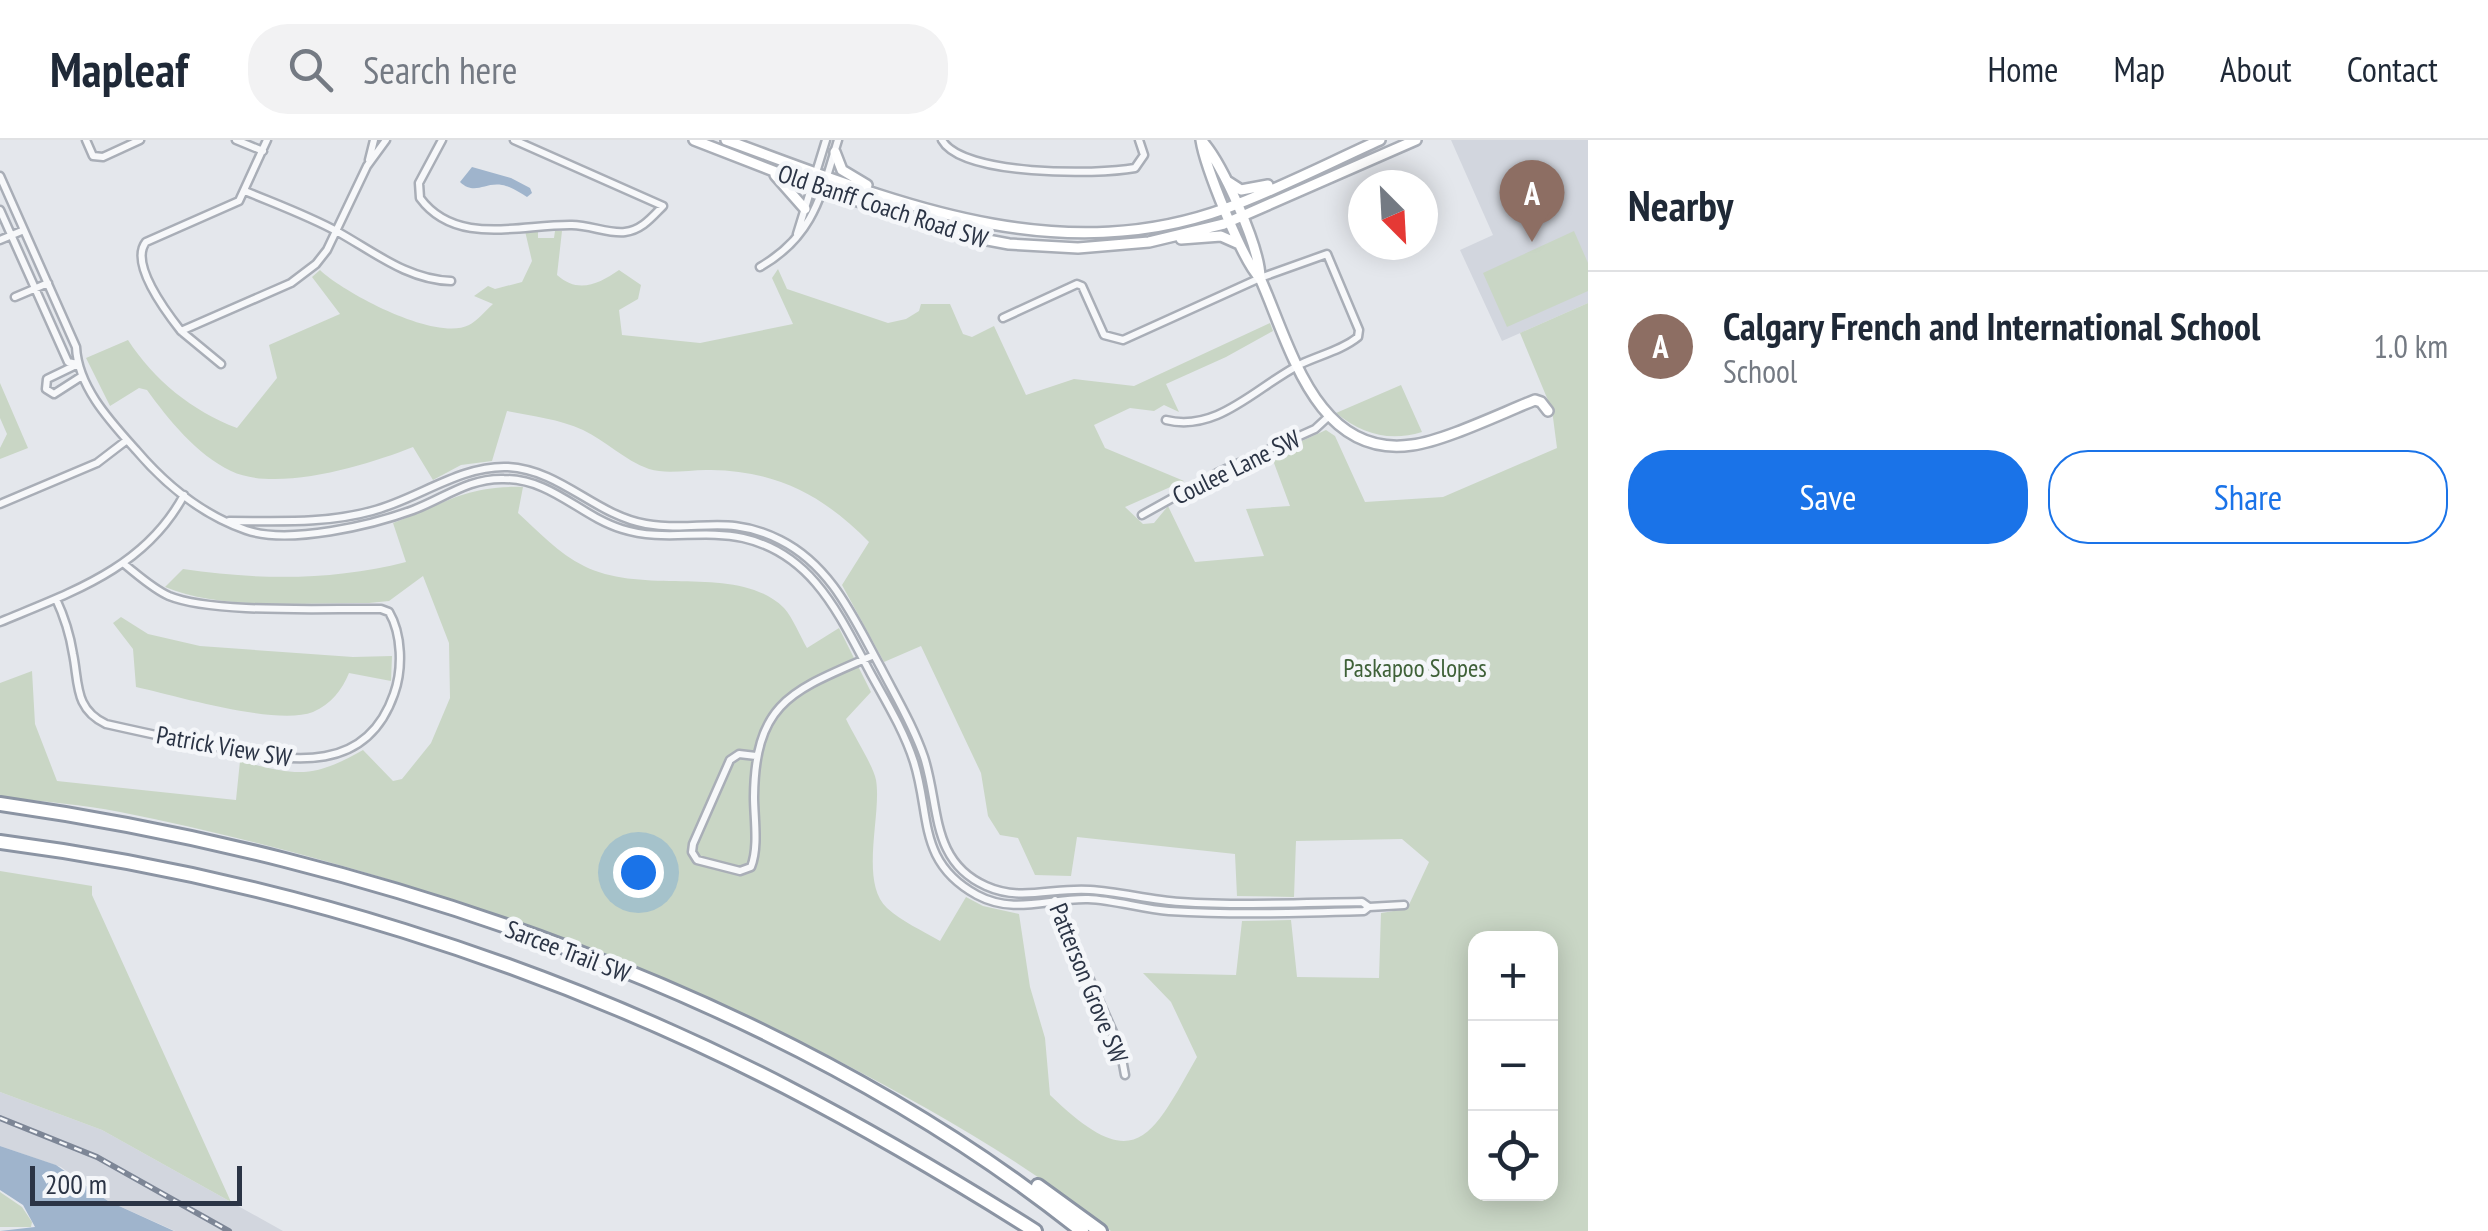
<!DOCTYPE html>
<meta charset="utf-8">
<style>
body{margin:0;font-family:"PT Sans Narrow",sans-serif;background:#f2f2f3;color:#1f2937}
.controls{position:absolute;right:30px;bottom:30px;display:grid;overflow:hidden;border-radius:20px;box-shadow:0 5px 25px #0003}
.controls button{width:90px;height:90px;display:grid;place-items:center;padding:0;border:0;border-bottom:2px solid #e0e1e3;background:#fff;color:#1f2937;font:50px sans-serif}
.compass{position:absolute;left:1348px;top:30px;width:90px;height:90px;border-radius:50%;background:#fff;box-shadow:0 5px 25px #0003;rotate:156deg}
.scale{position:absolute;left:30px;bottom:25px;width:212px;box-sizing:border-box;padding-left:10px;border:5px solid #2b3445;border-top:0;font-size:28px;line-height:35px;white-space:nowrap;color:#2b3445;-webkit-text-stroke:8px #f4f6f9;paint-order:stroke}
.you{position:absolute;left:638px;top:732px;width:35px;height:35px;margin:-25px;border:8px solid #fff;border-radius:50%;background:#1a73e8;box-shadow:0 0 0 15px #1a73e833}
.badge{display:grid;place-items:center;width:65px;height:65px;border-radius:50%;background:#1a73e8;color:#fff;font-size:32px;font-weight:700}
.pin{position:absolute;translate:-50% -82px;filter:drop-shadow(0 2px 5px #0008)}
.pin::after{content:'';position:absolute;top:52px;width:35px;height:30px;background:inherit;clip-path:polygon(0 0,100% 0,50% 100%)}
.list{margin:0;padding:0;list-style:none}
h2{display:flex;justify-content:space-between;align-items:center;height:130px;margin:0;padding:0 40px;font-size:42px}
h2 small{font-size:32px;font-weight:400;color:#747a83}
.list li{display:grid;grid-template-columns:65px 1fr auto;gap:30px;align-items:center;box-sizing:border-box;height:150px;padding:0 40px;border-top:2px solid #e0e1e3}
.list b{display:block;font-size:38px;white-space:nowrap}
.list p{margin:0;font-size:32px;white-space:nowrap;color:#747a83}
.list em{font-size:32px;font-style:normal;color:#747a83}
.actions{display:flex;gap:20px;padding:30px 40px}
.actions a{flex:1;padding:22px 0;border:2px solid #1a73e8;border-radius:40px;text-align:center;font-size:35px;color:#1a73e8}
.actions .main{background:#1a73e8;color:#fff}
.icon{flex:none;width:55px;height:55px;fill:none;stroke:currentColor;stroke-width:2;stroke-linecap:round;stroke-linejoin:round}
.map{position:relative;flex:none;width:1588px;height:1091px;overflow:hidden}
header{display:flex;align-items:center;gap:60px;box-sizing:border-box;height:140px;padding:0 50px;background:#fff;border-bottom:2px solid #e0e1e3}
header strong{font-size:48px}
nav{display:flex;gap:55px;margin-inline-start:auto;font-size:35px}
.search{width:700px;height:90px;background:#f2f2f3;display:flex;align-items:center;gap:25px;box-sizing:border-box;padding:0 35px;border-radius:40px;color:#747a83;font-size:38px}
main{display:flex}
aside{flex:1;background:#fff}
.map>svg:first-child{display:block}
</style>
<header>
<strong>Mapleaf</strong>
<div class="search"><svg class="icon" aria-label="search" viewBox="0 0 24 24"><circle cx="10" cy="10" r="6"/><path d="M15 15l6 6"/></svg>Search here</div>
<nav><a>Home</a><a>Map</a><a>About</a><a>Contact</a></nav>
</header>
<main>
<div class="map">
<svg width="1588" height="1091" viewBox="0 0 1588 1091">
<rect width="100%" height="100%" fill="#e4e7ec"/>
<path fill="#d2d6de" d="M1451 0H1588V163L1502 201 1460 110 1493 95Z
M0 952 102 990 283 1091H175L108 1061 61 1027 0 1006Z"/>
<path fill="#c9d6c5" fill-rule="evenodd" d="M525 91H538V98H554L555 91H562L557 135C578 154 599 144 619 130L641 145 638 159 619 170 622 195 700 203 793 184 772 138 778 129 787 149 888 183 906 179 919 171 921 164H950L963 194 972 197 994 186 1026 255 1074 239 1134 246 1270 183 1273 191 1226 217 1166 244 1179 272 1164 265 1154 271 1130 268 1094 285 1105 308 1184 341 1125 367 1143 384 1154 383 1168 366 1195 422 1264 416 1246 369 1290 366 1271 315 1326 290 1335 296 1365 362 1443 357 1557 308 1552 270 1520 193 1588 163V1091H1111C1027 1023 931 969 835 919 610 804 368 722 120 672 81 664 40 662 0 656V543L32 531 35 584 57 641 236 660 240 621C297 635 310 640 363 610L393 641 402 639 431 603 450 558 449 503 423 436 389 461 369 463C307 462 223 471 165 447L183 429C258 440 332 441 406 422L393 383C444 364 466 345 523 347L518 373C538 391 559 414 584 426 645 457 737 422 784 468 793 478 800 496 807 508L839 488 871 552 846 579C854 596 873 625 876 640 882 674 859 742 887 768 901 781 923 791 940 801L966 757 983 766 1019 774 1030 847 1045 898 1050 955C1135 1037 1150 1000 1197 917L1171 862 1143 833 1236 835 1242 781 1291 780 1297 837 1379 838 1381 773 1407 769 1429 722 1402 699 1296 701 1294 757 1237 756 1235 714 1077 697 1071 736 1035 735 1018 698 1000 695 988 676 981 633 921 506 884 522 842 445 869 402C824 356 777 331 711 330 692 329 668 335 649 329 624 320 606 301 583 290 559 279 532 276 507 271L492 321 461 325 433 340 413 307C368 325 277 353 231 331 197 315 168 279 147 250L139 248 110 266 86 218 128 200C154 240 192 271 237 288L277 238 269 205 340 174 312 137 320 130C344 153 436 202 469 185 477 181 485 171 493 164L474 156 488 146 495 149 522 142 532 121ZM1476 798H1550V1054H1476Z
M1574 91 1588 123V151L1507 187 1483 133Z
M0 243 28 308 0 319V308L7 294 0 278Z
M1401 245 1422 292C1389 302 1362 294 1336 273Z
M121 477 148 494 200 506 353 517 392 516 391 541 349 533C342 550 331 564 313 572 276 586 177 556 136 547L133 509 113 483Z
M0 731 92 746V755L231 1062 102 990 0 952Z
M0 1052 22 1067 32 1082 31 1087H0Z"/>
<path fill="#9fb4cc" d="M472 27 511 38 530 48 532 53 527 57C520 53 510 46 502 45 484 42 475 56 460 42Z
M0 1006 56 1025 108 1061 174 1091H0L35 1087 23 1065 0 1050Z"/>
<g fill="none" stroke-linecap="round" stroke-linejoin="round">
<defs>
<path id="street" d="M86 0 93 16 103 17 140 0
M236 0 263 11
M267 0 239 61 146 102C129 123 166 172 181 191L291 143 316 124 327 110 367 26 386 0
M442 0 419 43 420 58C456 107 521 84 572 85 590 85 609 94 625 92 642 90 652 77 663 66L514 0
M942 0C962 36 1097 35 1135 28L1144 15 1139 0
M369 20 374 0
M0 36 76 207C78 247 110 281 136 310 165 344 203 375 246 390 289 405 372 385 413 370 445 358 468 338 504 339 552 339 580 376 622 389 663 402 702 389 743 398 814 414 840 477 871 534 887 563 904 591 914 622 931 676 917 722 977 755 1014 775 1049 758 1088 759 1115 760 1142 769 1169 771 1234 775 1299 773 1364 771L1369 767 1404 765
M245 51C276 64 309 76 338 92 374 112 408 140 451 141
M0 70 68 222 77 224
M797 94 826 0
M0 100 24 90
M760 127C814 96 821 55 838 0
M15 157 48 143
M1003 178 1077 144 1082 146 1104 195 1123 200 1260 138 1327 114 1359 190 1358 197C1342 210 1320 215 1301 224 1257 246 1218 293 1166 280
M181 191 221 224
M76 225 47 239 46 249 54 254 82 236
M0 364 97 323 127 300
M1142 375 1219 332 1315 289 1328 277
M229 381C278 381 325 384 372 371 418 359 460 325 508 327 561 330 595 375 646 384 696 393 727 373 780 400 832 426 854 479 881 528 896 557 913 585 924 617 940 666 930 721 986 746 1021 762 1054 747 1090 750 1120 752 1150 760 1180 762 1241 766 1302 763 1362 762L1369 767
M56 459C64 476 70 495 73 514 79 543 74 569 106 584 146 593 186 602 226 609 292 621 366 635 394 554 403 529 402 494 389 472L381 469C330 468 213 474 169 456 153 449 138 435 124 424
M0 482C72 452 145 428 184 355
M756 616 739 614 730 620 693 704 692 712 697 720 740 731 751 727C759 707 754 678 754 657 755 559 795 550 874 515
M1055 760 1120 908 1125 935"/>
<path id="secondary" d="M694 0 812 46 961 95 1009 104 1078 108 1149 102 1224 84 1416 0
M726 0C888 59 1053 132 1227 68 1279 49 1329 23 1380 0
M1201 0C1205 26 1242 120 1260 138 1290 205 1316 319 1412 305 1444 301 1502 273 1535 260L1541 262 1548 271
M1201 0C1222 22 1260 108 1260 138
M835 12 842 30 867 45
M775 35 805 69
M1227 41 1241 50 1268 45
M1181 99 1221 96 1239 104"/>
<path id="highway" d="M0 664C369 716 789 856 1082 1091
M0 702C271 737 543 822 786 947 871 991 954 1040 1035 1091
M1038 1046 1100 1091"/>
</defs>
<use href="#street" stroke="#a9aeb7" stroke-width="11"/>
<use href="#secondary" stroke="#a9aeb7" stroke-width="14"/>
<use href="#highway" stroke="#8b94a3" stroke-width="18"/>
<use href="#street" stroke="#f7f8fa" stroke-width="6"/>
<use href="#secondary" stroke="#fff" stroke-width="9"/>
<use href="#highway" stroke="#fff" stroke-width="12"/>
<defs>
<path id="rail" d="M0 978 97 1017 229 1091"/>
</defs>
<use href="#rail" stroke="#7d8696" stroke-width="6"/>
<use href="#rail" stroke="#f4f6f9" stroke-width="2.5" stroke-dasharray="8" stroke-linecap="butt"/>
</g>
<g text-anchor="middle" dominant-baseline="central" stroke-width="9" stroke-linejoin="round" paint-order="stroke">
<g font-size="25" fill="#2b3445" stroke="#f4f6f9">
<text transform="translate(883 66) rotate(18)">Old Banff Coach Road SW</text>
<text transform="translate(1236 327) rotate(-26)">Coulee Lane SW</text>
<text transform="translate(224 606) rotate(10)">Patrick View SW</text>
<text transform="translate(568 811) rotate(21)">Sarcee Trail SW</text>
<text transform="translate(1089 843) rotate(68)">Patterson Grove SW</text>
</g>
<g font-size="25" fill="#3f6138" stroke="#f4f6f9">
<text x="1415" y="528">Paskapoo Slopes</text>
</g>
</g>
</svg>
<div class="controls">
<button>+</button>
<button>−</button>
<button><svg class="icon" aria-label="locate" viewBox="0 0 24 24"><circle cx="12" cy="12" r="6"/><path d="M12 2v4M12 18v4M2 12h4M18 12h4"/></svg></button>
</div>
<svg class="compass" viewBox="-18 -18 36 36"><path d="M0-13l5 13h-10z" fill="#e53935"/><path d="M0 13l5-13h-10z" fill="#747a83"/></svg>
<div class="scale">200 m</div>
<div class="you"></div>
<div class="pin badge" style="left:1532px;top:102px;background:#8d6e63">A</div>
</div>
<aside>
<h2>Nearby<small></small></h2>
<ul class="list">
<li><span class="badge" style="background:#8d6e63">A</span><div><b>Calgary French and International School</b><p>School</p></div><em>1.0 km</em></li>
</ul>
<div class="actions"><a class="main">Save</a><a>Share</a></div>
</aside>
</main>
